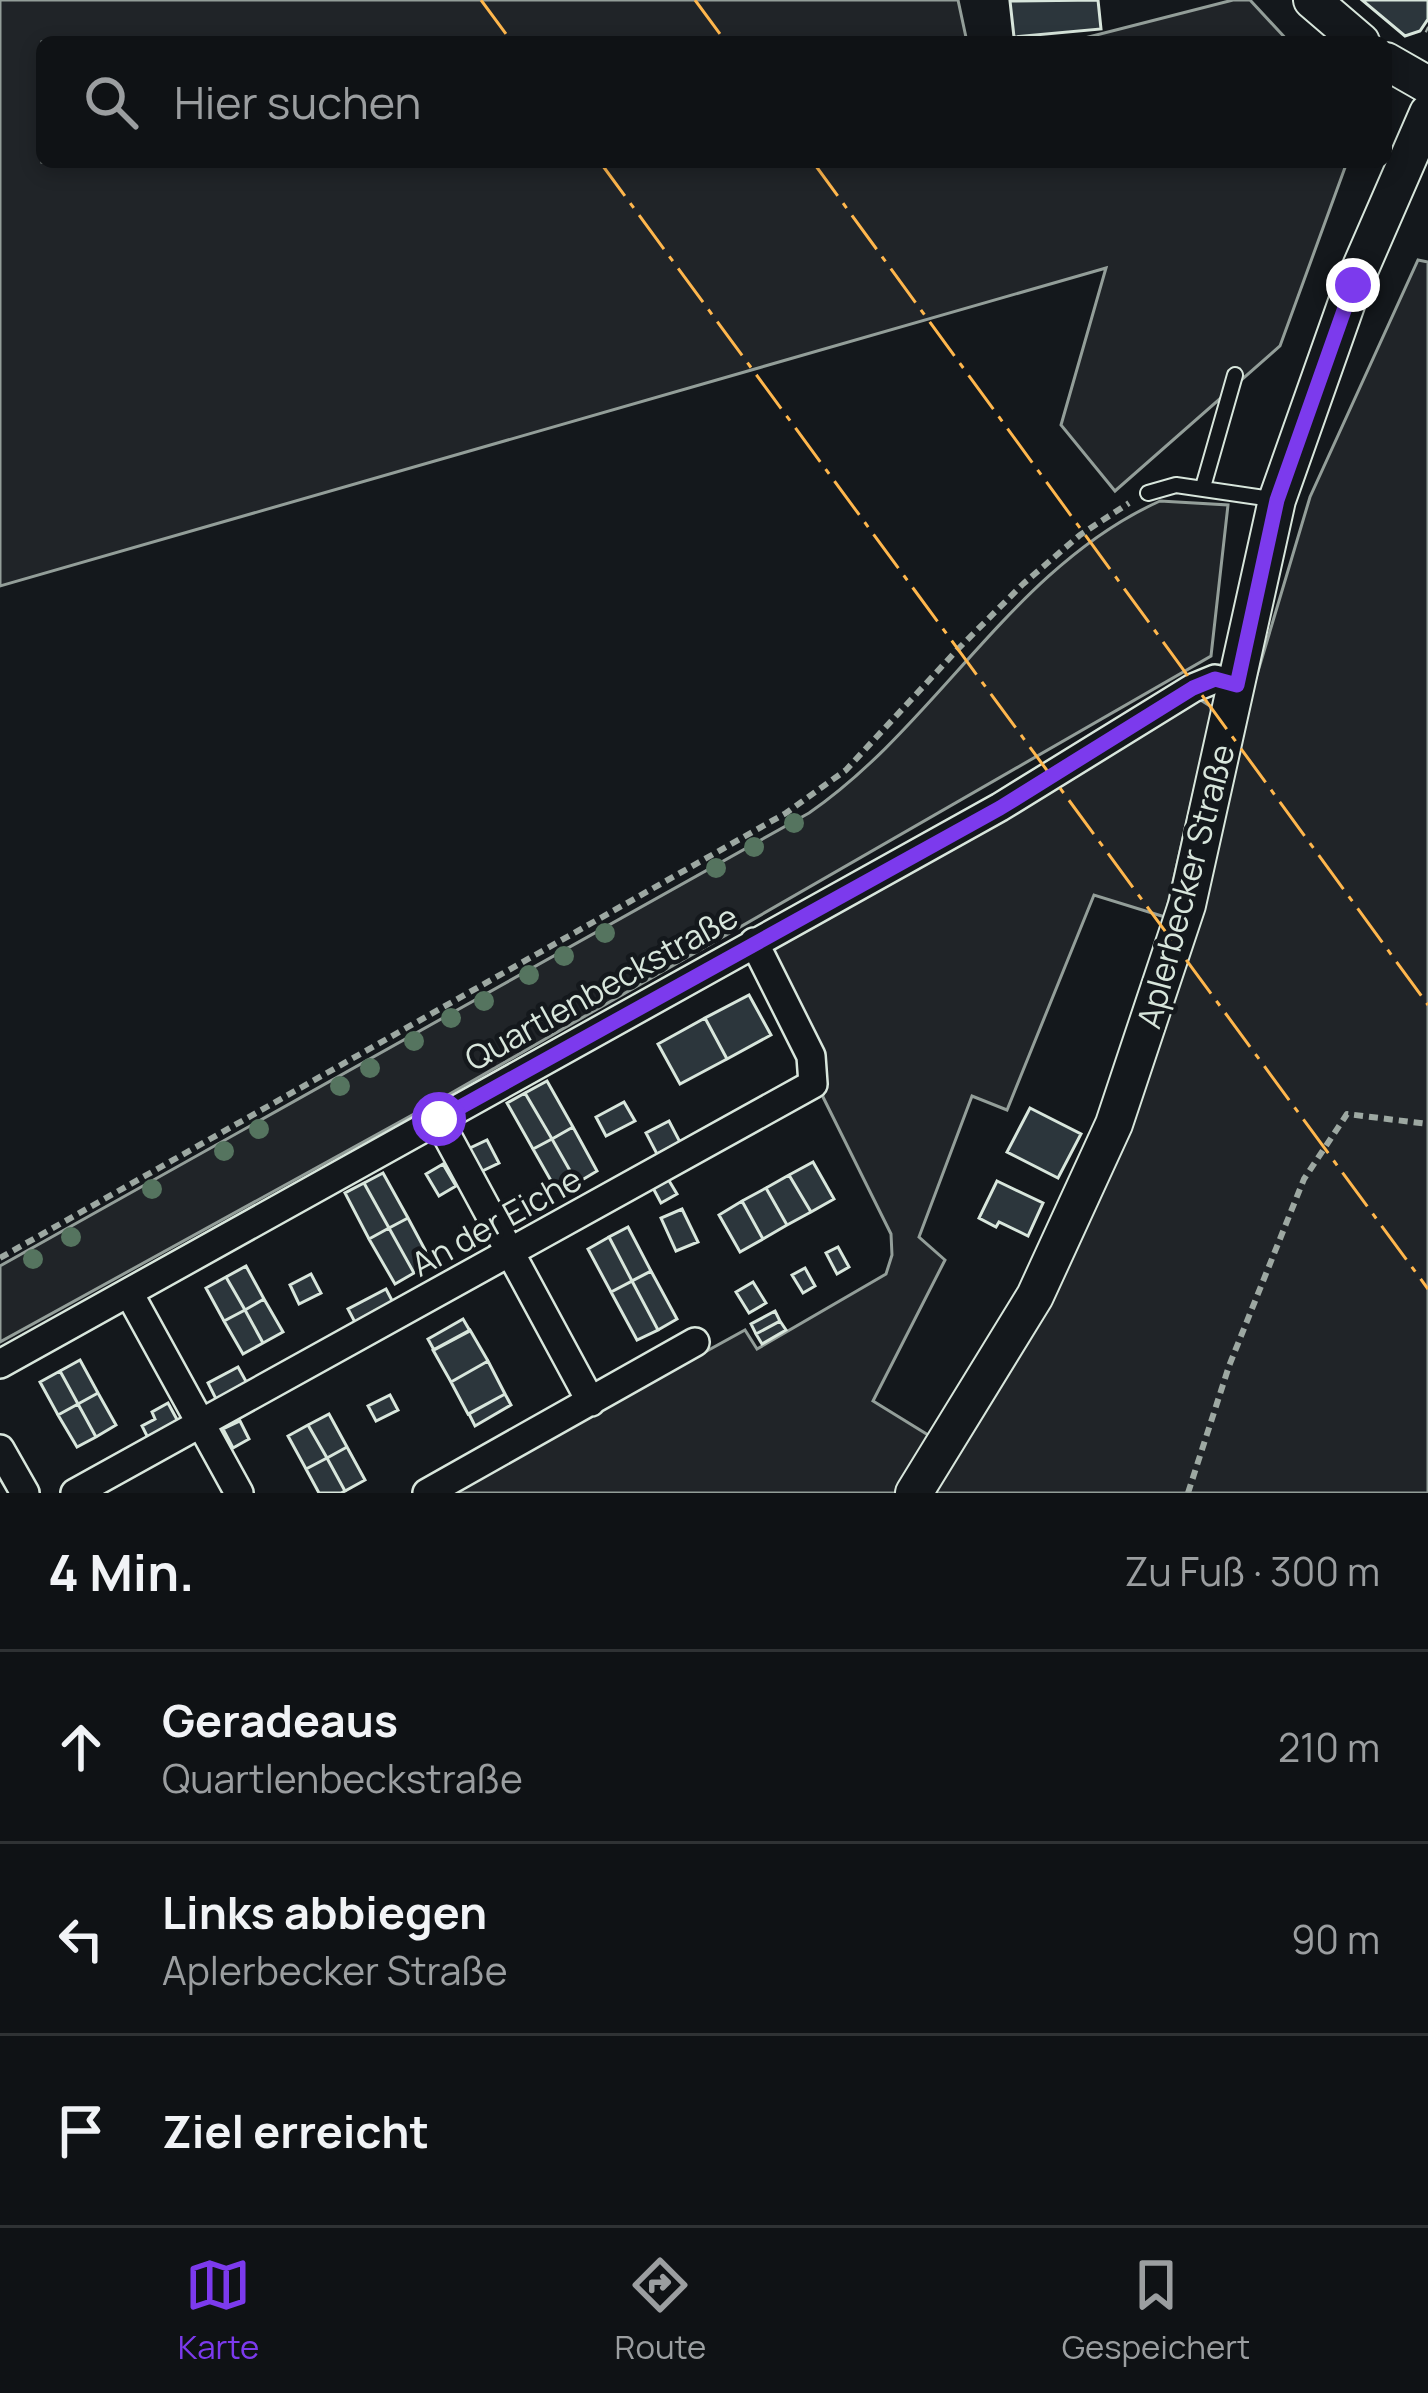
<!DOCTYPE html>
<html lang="de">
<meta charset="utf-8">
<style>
body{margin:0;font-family:Manrope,sans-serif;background:#181b1e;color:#f1f3f6}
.stop{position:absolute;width:36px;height:36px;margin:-27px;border:9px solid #7c3aed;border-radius:50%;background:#fff}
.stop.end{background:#7c3aed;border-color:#fff;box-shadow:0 3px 12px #0008}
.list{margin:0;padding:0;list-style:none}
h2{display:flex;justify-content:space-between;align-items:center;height:156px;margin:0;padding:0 48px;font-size:51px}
h2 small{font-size:39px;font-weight:400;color:#9b9ea0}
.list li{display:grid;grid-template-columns:78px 1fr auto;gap:36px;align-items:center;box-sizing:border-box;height:192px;padding:0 48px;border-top:3px solid #2f3234}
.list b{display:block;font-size:45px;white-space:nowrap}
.list p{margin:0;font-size:39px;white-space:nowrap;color:#9b9ea0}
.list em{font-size:39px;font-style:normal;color:#9b9ea0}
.icon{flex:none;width:66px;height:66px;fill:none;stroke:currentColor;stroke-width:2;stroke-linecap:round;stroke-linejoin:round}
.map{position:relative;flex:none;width:1428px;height:1493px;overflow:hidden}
.search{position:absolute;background:#0f1215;box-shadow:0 6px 18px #0003;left:36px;right:36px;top:36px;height:132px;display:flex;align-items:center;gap:30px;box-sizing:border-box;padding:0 42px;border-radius:18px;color:#9b9ea0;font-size:45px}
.sheet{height:732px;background:#0f1215}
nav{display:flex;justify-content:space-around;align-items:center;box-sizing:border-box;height:168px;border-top:3px solid #2f3234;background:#0f1215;font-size:33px;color:#9b9ea0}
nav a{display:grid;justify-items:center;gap:6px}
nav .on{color:#7c3aed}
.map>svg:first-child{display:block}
</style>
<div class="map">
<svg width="1428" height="1493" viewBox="0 0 1428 1493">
<rect width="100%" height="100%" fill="#14181c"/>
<path fill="#202428" stroke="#939e99" stroke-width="3" d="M0 0H958L967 42H42V162H1347L1280 346 1115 491 1061 425 1106 268 0 586Z
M1233 0H1250L1289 42H1069Z
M1418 260 1428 262V1493H920L1039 1296 1222 792 1310 497Z
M1160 501 1228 505 1211 656 434 1103 0 1342V1266L809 813C938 724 1013 567 1160 501Z
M1199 699 1210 706 1212 712 1165 917 1094 895 1007 1110 972 1096 919 1237 945 1260 873 1401 933 1438 896 1493H449L745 1330 757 1349 886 1274 892 1255 891 1234 823 1097 820 1052 768 944Z"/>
<path fill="#2c363c" stroke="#d8e6dc" stroke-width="3" d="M1098 0 1101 29 1014 37 1010 1Z
M1362 0H1428V19L1420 31 1405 36Z
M749 995 771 1035 727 1059 705 1018Z
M705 1018 727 1059 680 1084 658 1044Z
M547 1081 573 1127 552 1139 525 1093Z
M525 1093 552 1139 533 1149 507 1103Z
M624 1102 635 1121 606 1136 596 1117Z
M1030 1108 1081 1134 1058 1178 1007 1152Z
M669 1121 680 1142 657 1154 646 1133Z
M573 1127 597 1171 577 1183 552 1139Z
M552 1139 577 1183 558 1193 533 1149Z
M487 1140 499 1163 480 1172 468 1149Z
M813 1162 834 1199 811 1212 789 1175Z
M443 1164 456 1186 439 1196 426 1174Z
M383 1173 408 1218 389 1228 364 1183Z
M789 1175 811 1212 787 1225 766 1188Z
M668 1179 677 1194 661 1203 653 1188Z
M997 1181 1043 1203 1028 1236 999 1222 996 1227 979 1218Z
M364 1183 389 1228 369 1239 345 1193Z
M766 1188 787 1225 763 1239 742 1201Z
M742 1201 763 1239 740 1252 719 1215Z
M682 1209 698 1242 676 1251 661 1218Z
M408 1218 432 1263 414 1273 389 1228Z
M628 1227 651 1271 632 1281 609 1237Z
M389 1228 414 1273 395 1284 369 1239Z
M609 1237 632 1281 611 1292 588 1249Z
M838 1247 849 1267 837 1274 826 1253Z
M246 1266 264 1299 245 1310 226 1277Z
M805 1268 815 1286 803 1293 792 1275Z
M651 1271 677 1319 658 1330 632 1281Z
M311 1274 321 1293 299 1304 290 1285Z
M226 1277 245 1310 224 1321 206 1288Z
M632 1281 658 1330 637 1340 611 1292Z
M753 1282 766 1303 749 1313 736 1292Z
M386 1289 396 1308 358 1328 348 1309Z
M264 1299 283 1332 263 1343 245 1310Z
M245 1310 263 1343 243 1354 224 1321Z
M775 1311 780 1321 756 1334 751 1324Z
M463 1319 470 1331 434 1350 428 1339Z
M780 1321 786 1330 762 1344 756 1334Z
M470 1330 488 1361 451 1382 433 1350Z
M80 1360 98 1393 78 1404 60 1371Z
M488 1361 505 1394 468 1414 451 1382Z
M238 1367 248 1385 217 1401 208 1383Z
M60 1371 78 1404 58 1415 40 1382Z
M98 1393 116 1425 96 1437 78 1404Z
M505 1394 511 1405 475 1426 469 1414Z
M390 1395 398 1410 376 1421 368 1406Z
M168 1403 181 1427 151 1444 142 1426 155 1419 152 1412Z
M78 1404 96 1437 77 1447 58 1415Z
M329 1414 347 1447 327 1458 308 1425Z
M240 1421 249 1439 233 1448 223 1429Z
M308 1425 327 1458 306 1469 288 1436Z
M347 1447 365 1480 345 1491 327 1458Z
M327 1458 345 1491 341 1493H319L306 1469Z"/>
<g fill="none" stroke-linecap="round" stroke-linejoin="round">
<defs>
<path id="lane" d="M1203 487 1235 375
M1148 493 1176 485 1272 499"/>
<path id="street" d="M438 1119 591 1402
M129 1293 239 1493
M0 1364 1000 807 1193 688 1215 679 1237 685
M0 1449 25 1493
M75 1493 813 1084 811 1056 754 942
M427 1493 695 1342"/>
<path id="secondary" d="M1312 0 1361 42
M1386 61 1428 85
M914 1493 1035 1296 1114 1124 1187 905 1277 500 1353 285 1428 113"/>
</defs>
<use href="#lane" stroke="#d8e6dc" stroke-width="18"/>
<use href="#street" stroke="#d8e6dc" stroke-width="32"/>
<use href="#secondary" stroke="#d8e6dc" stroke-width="40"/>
<path stroke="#9da8a2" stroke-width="6" stroke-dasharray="9 6" stroke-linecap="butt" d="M1426 29 1428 30
M0 1258 786 813 846 770 958 649 1023 584 1080 535 1129 503
M1188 1493 1229 1366 1304 1179 1347 1114 1428 1124"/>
<use href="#lane" stroke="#14181c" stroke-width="14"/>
<use href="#street" stroke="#14181c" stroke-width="27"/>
<use href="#secondary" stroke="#14181c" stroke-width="36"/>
<path stroke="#ffb74d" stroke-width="3" stroke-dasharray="42 9 6 9" stroke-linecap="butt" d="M481 0 512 42
M695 0 726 42
M600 162 1428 1289
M813 162 1428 1005"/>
</g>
<g fill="#55745f">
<circle cx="794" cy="823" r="10"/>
<circle cx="754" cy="847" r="10"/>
<circle cx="716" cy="868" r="10"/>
<circle cx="605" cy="933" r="10"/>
<circle cx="564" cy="956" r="10"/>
<circle cx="529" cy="975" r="10"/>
<circle cx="484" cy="1001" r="10"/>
<circle cx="451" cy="1018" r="10"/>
<circle cx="414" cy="1041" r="10"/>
<circle cx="370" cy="1068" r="10"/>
<circle cx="340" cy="1086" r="10"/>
<circle cx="259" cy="1129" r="10"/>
<circle cx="224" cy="1151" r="10"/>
<circle cx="152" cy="1189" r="10"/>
<circle cx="71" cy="1237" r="10"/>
<circle cx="33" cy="1259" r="10"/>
</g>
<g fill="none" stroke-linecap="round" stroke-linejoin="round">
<path stroke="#7c3aed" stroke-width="15" d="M439 1119 1000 808 1193 688 1215 679 1237 685 1277 500 1353 285"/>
</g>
<g text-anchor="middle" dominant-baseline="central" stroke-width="9" stroke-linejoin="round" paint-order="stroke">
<g font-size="33" fill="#d8e6dc" stroke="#14181c">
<text transform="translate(1185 886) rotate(-75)">Aplerbecker Straße</text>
<text transform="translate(601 987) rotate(-29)">Quartlenbeckstraße</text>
<text transform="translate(496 1221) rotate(-29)">An der Eiche</text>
</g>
</g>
</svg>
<div class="stop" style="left:439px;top:1119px"></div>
<div class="stop end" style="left:1353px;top:285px"></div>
<div class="search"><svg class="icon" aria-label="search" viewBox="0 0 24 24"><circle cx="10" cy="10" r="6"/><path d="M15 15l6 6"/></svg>Hier suchen</div>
</div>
<section class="sheet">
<h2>4 Min.<small>Zu Fuß · 300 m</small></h2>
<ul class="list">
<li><svg class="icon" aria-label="ahead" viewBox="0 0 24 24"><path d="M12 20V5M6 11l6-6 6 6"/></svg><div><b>Geradeaus</b><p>Quartlenbeckstraße</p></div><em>210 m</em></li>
<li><svg class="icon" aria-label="left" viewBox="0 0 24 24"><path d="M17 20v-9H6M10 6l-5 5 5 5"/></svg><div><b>Links abbiegen</b><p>Aplerbecker Straße</p></div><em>90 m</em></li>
<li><svg class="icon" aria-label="arrive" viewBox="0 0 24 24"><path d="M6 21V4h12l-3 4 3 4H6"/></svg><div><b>Ziel erreicht</b></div></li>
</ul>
</section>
<nav>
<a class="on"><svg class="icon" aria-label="map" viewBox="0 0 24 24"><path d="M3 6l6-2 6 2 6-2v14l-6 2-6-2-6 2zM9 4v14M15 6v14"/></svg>Karte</a>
<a><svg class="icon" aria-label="directions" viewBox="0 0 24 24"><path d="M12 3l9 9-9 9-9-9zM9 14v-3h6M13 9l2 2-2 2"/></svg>Route</a>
<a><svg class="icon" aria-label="saved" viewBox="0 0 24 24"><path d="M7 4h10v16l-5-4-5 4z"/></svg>Gespeichert</a>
</nav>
